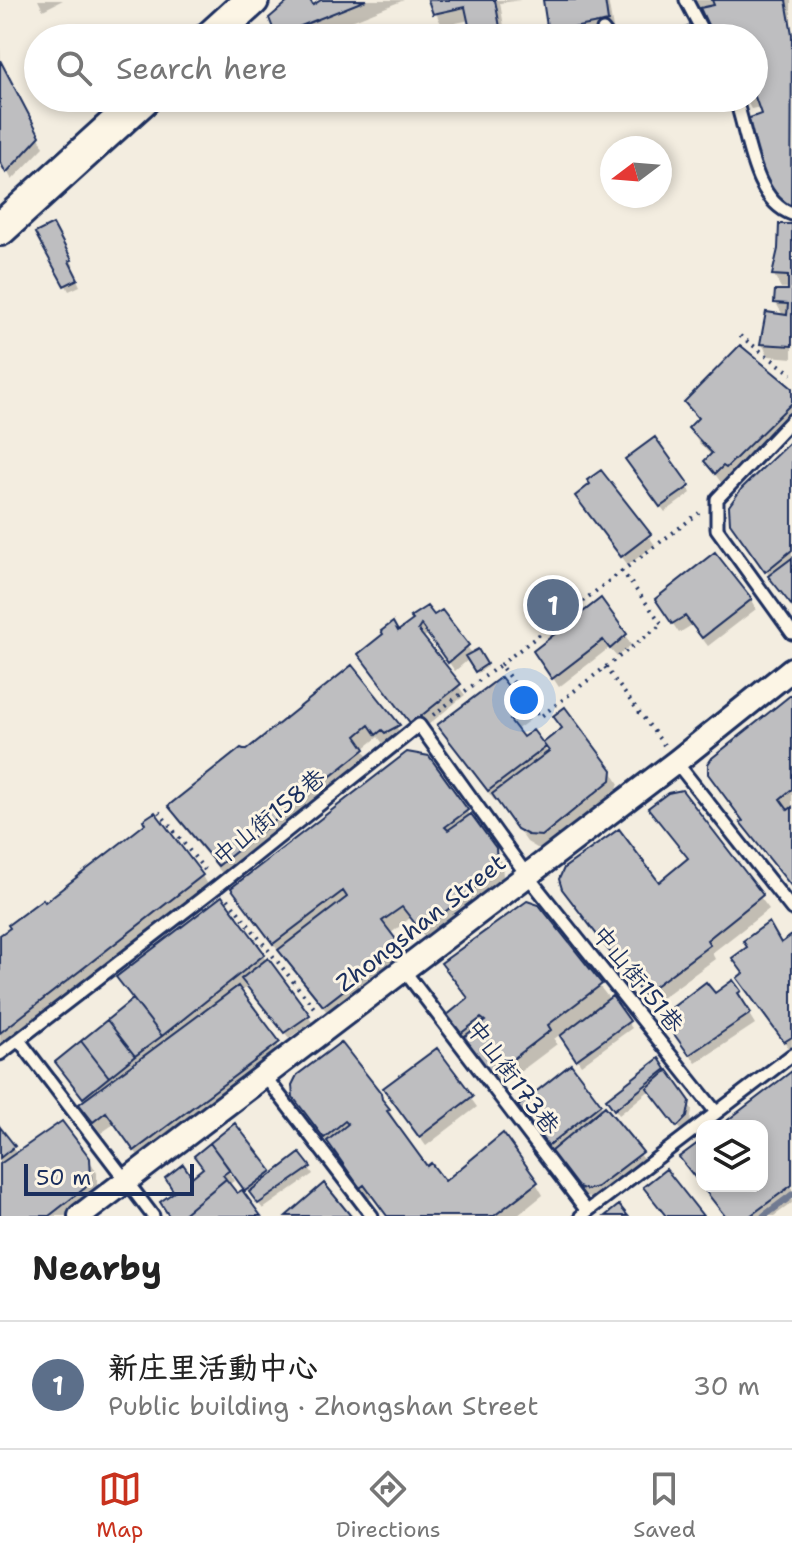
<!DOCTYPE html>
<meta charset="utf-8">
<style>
body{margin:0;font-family:"Shantell Sans","LXGW WenKai TC",sans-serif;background:#f2f2f2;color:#222}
.controls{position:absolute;right:24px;bottom:24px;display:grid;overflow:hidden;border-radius:16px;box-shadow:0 4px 12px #0003}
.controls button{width:72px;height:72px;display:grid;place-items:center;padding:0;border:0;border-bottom:2px solid #e0e0e0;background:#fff;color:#222;font:40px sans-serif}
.compass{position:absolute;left:600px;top:136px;width:72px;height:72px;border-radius:50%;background:#fff;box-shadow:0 4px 12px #0003;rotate:254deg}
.scale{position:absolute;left:24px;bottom:20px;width:170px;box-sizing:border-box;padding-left:8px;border:4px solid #1b2f5e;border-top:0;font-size:22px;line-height:28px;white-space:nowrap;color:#1b2f5e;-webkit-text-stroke:6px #fcf5e5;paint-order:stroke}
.you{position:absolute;left:524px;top:700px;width:28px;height:28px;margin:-20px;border:6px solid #fff;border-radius:50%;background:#1a73e8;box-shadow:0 0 0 12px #1a73e833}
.badge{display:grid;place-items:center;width:52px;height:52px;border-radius:50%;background:#c8321e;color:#fff;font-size:26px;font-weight:700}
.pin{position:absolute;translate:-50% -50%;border:4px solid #fff;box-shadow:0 2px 8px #0006}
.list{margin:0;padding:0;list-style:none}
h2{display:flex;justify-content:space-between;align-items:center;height:104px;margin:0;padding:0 32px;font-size:34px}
h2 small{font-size:26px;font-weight:400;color:#767676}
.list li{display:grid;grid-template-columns:52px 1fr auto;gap:24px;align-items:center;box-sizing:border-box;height:128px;padding:0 32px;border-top:2px solid #e0e0e0}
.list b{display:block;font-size:30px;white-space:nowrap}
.list p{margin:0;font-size:26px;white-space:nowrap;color:#767676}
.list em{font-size:26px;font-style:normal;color:#767676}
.icon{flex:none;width:44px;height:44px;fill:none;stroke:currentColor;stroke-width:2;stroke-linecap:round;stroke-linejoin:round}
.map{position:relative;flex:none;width:792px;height:1216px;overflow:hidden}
.search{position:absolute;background:#fff;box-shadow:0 4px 12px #0003;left:24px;right:24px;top:24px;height:88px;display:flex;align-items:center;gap:20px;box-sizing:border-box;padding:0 28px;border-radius:44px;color:#767676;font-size:30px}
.sheet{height:232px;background:#fff}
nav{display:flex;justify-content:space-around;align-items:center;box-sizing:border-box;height:112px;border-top:2px solid #e0e0e0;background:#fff;font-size:22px;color:#767676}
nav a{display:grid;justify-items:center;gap:4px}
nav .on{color:#c8321e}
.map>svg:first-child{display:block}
</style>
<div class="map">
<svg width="792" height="1216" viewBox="0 0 792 1216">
<rect width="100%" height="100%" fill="#f3ede0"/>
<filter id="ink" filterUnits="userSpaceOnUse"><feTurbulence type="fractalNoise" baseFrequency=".0125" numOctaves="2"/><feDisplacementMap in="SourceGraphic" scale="16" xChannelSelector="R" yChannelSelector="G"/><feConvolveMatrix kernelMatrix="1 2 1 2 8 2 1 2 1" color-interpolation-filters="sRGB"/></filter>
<g filter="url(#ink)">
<path fill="#0003" d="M38 0H63L43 10Z
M293 0H309L313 7 325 0H404L309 38H280L271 19Z
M430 0H521L500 3 506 38H456L472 32 470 20 442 26Z
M545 0H608L614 34 591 38H554L550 32Z
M693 0H791L792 215 761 107 751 109 745 98H754V38H716L703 8 698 9Z
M0 47 1 64 44 147 12 180 0 158Z
M792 226V358L769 356 762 344 784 317 776 303 790 292V288H781L774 275Z
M52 227 74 266 71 267 80 286 69 291 38 234Z
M792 390V423L723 485 706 462 712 456 698 442 691 429 699 420 687 402Z
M792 444V606L740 536Z
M631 466 688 487 691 493 665 512Z
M601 472 655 545 628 565 583 506 592 485Z
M751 600 756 609 708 646 692 625 679 633 663 609Z
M415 621 467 646 472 654 477 651 487 667 478 673 469 659 455 671 428 633 423 639 465 695 418 733 360 655Z
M625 635 631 645 617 657 609 648 559 687 535 651Z
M352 668 405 739 385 746 378 737 363 749 371 763 226 878 178 820 171 807 247 752Z
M792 697V888L750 836 744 822 718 788Z
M524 710 530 720 516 730 523 739 532 733 548 753 550 752 563 730 555 717 611 771 619 784 614 798 550 848H537L527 842 497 798 494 800 445 735Z
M428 758 494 849 502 863 503 876 488 896 429 943 410 918 390 934 407 960 331 1017 282 956 233 888Z
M681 792 769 909 712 953 715 959 651 1006 564 888 658 885 689 860 650 809Z
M147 824 202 876 209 888 0 1051V938Z
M538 907 632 1028 581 1065 561 1034 554 1039 557 1044 501 1086 472 1051 448 1016 469 1000 444 964Z
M792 938V1052L747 991 744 974 749 947 780 945Z
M263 956 312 1022 289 1038 248 986 240 992 285 1056 143 1162 114 1124 101 1133 89 1117 86 1101 61 1068 134 1001 119 977Z
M739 992 744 1001 742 1003 755 1024 696 1063 669 1026 715 996Z
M436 1050 477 1107 426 1146 391 1098Z
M658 1061 692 1109 690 1124 682 1131 650 1090 619 1115 612 1105Z
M792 1074V1203L774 1216H724L689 1170 682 1158 702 1142V1186H762V1126H723Z
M379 1094 396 1122 394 1124 427 1168 445 1184 536 1183 543 1195 517 1216H387L372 1197 369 1199 303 1110Z
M600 1105 647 1163 602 1197 593 1199 584 1195 526 1116Z
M0 1131 17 1154 89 1159 97 1173V1193L72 1216H0Z
M197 1157 270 1172 273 1176 309 1168 313 1174 263 1209 229 1168 227 1169 234 1181 228 1185 259 1216H169L163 1207 205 1169Z"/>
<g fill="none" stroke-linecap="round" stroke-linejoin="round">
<path stroke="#707a91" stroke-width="7" d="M764 1216 792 1195"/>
</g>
<path fill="#bebec0" stroke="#1b2f5e" stroke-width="2" d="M290 0H310L313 5 321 0H366L276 36 269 18Z
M428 0H495L502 38H454L453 33 470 30 465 7 433 14Z
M543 0H605L608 21 548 33Z
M712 0H786L792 34 791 210 776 197 763 178 753 145 747 119 761 114 754 94V38H729L728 32 713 36 700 8 714 5Z
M0 60 40 136 6 173 0 162Z
M53 224 72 260 69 261 78 279 64 286 35 233Z
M779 224H792V346L760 344 766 312 787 315 788 304 774 303 775 290H788V276L772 275 778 249Z
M740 345 792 388V403L726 468 723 466 715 474 704 461 712 453 688 428 698 418 684 402Z
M655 437 690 486 660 507 625 459Z
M792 440V550L765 572 730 523 729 506 742 488Z
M601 470 651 534 621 557 575 496 590 484 587 480Z
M715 552 752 599 702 638 685 616 672 624 655 599Z
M792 558V606L768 576Z
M601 598 627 634 610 649 603 640 552 679 533 651Z
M427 606 434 615 442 610 469 645 448 663 421 625 418 630 461 684 411 724 358 654 383 634 381 631 393 622 398 631 413 620 410 617Z
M478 649 487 664 475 672 465 656Z
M352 665 400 725 385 733 382 730 376 735 369 725 356 736 365 749 218 866 168 806 241 748 246 750Z
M501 677 526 709 510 720 523 737 533 730 546 747 488 791 437 725Z
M792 694V789L780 799 788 810 792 807V887L740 822 743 821 708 774V764L712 758Z
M565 707 612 770 611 780 542 836 528 835 517 829 492 794 549 751 543 743 562 728 553 716Z
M407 752 429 756 468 810 445 827 448 830 471 814 496 848 497 862 481 883 421 931 402 907 382 921 401 946 323 1006 278 950 347 897 343 891 273 944 231 888Z
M682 790 763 895 707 940 710 945 643 995 562 889 559 879 564 868 619 829 659 882 688 858 648 808 668 793Z
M155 812 203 875 0 1033V935L10 928 8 925 43 899 45 902 145 824 143 820Z
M222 896 265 954 162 1036 116 977Z
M527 901 539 905 602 984 548 1025 551 1030 492 1075 462 1038 485 1021 481 1018 460 1034 446 1016 468 998 441 963Z
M769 922 781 943 792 935V1037L784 1042 737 978 743 973 732 958 747 947 743 941Z
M268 958 310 1015 284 1033 241 979Z
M733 980 741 991 738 993 751 1013 689 1055 661 1016 706 982 715 993Z
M238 986 280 1042 134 1151 106 1112 93 1122 79 1104Z
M612 996 630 1021 576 1060 560 1036Z
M133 999 162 1036 135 1056 107 1020Z
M107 1020 135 1056 109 1077 81 1041Z
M81 1041 109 1077 83 1098 55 1062Z
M341 1042 381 1093 382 1099 390 1109 387 1111 427 1166 431 1163 445 1181 503 1133 538 1182 494 1216H387L364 1185 360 1188 327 1141 348 1124 345 1121 324 1138 293 1097 292 1085 297 1075Z
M437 1048 473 1096 419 1137 383 1088Z
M659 1058 666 1069 614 1110 606 1099Z
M571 1064 601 1104 548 1146 518 1106Z
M668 1070 690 1101 687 1117 677 1127 647 1088Z
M792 1071V1185L750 1216H725L679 1157 702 1140V1186H762V1126H720Z
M605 1106 643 1152 597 1187 587 1190 576 1186 550 1152Z
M62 1121 90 1158 91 1180 85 1188 49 1216H0V1164Z
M235 1123 272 1171 245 1191 210 1143Z
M0 1127 15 1146 0 1158Z
M210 1143 230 1170 223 1175 226 1179 181 1216H169L160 1202 174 1192 165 1178 183 1164 192 1177 203 1168 194 1156Z
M300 1153 311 1167 258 1204 249 1192Z
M666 1169 703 1216H666L643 1187Z
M226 1179 237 1193 242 1190 261 1216H181Z
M324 1183 351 1216H286Z
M619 1205 628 1216H605Z"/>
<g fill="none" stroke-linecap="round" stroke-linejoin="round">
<defs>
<path id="service" d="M686 0 706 38
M603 30 609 38
M682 38 700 29
M735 98C748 132 752 200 792 214
M792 420 717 499V529L792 633
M676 762 792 909
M403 969 587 1211
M19 1040 153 1216
M0 1054 218 886 419 725 526 874 716 1112
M264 1075 372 1216
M581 1216 792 1055"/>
<path id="minor" d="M80 1216 676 762 792 669"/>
<path id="secondary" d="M210 38 252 0
M0 229 144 98"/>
</defs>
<use href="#service" stroke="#1b2f5e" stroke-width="17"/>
<use href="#minor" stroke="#1b2f5e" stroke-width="28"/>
<use href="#secondary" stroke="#1b2f5e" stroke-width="38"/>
<path stroke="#1b2f5e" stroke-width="4" stroke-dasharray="2 6" stroke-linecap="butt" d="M740 336 792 374
M500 665 622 571
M605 667 664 745
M433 715 500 665 540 717 662 624 622 571 699 513
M159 812 208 874
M228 899 315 1009"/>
<use href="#service" stroke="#fcf5e5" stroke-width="11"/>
<use href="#minor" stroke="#fcf5e5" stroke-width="22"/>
<use href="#secondary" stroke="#fcf5e5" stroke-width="32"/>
</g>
</g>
<g text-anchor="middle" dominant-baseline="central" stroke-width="6" stroke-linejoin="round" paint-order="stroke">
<g font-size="24" fill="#1b2f5e" stroke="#fcf5e5">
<text transform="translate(269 817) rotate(-39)">中山街158巷</text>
<text transform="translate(421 923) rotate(-38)">Zhongshan Street</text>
<text transform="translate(638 979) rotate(51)">中山街151巷</text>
<text transform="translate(513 1077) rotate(53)">中山街173巷</text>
</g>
</g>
</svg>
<div class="controls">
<button><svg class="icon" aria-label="layers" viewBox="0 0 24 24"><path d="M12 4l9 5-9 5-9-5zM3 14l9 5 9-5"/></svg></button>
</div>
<svg class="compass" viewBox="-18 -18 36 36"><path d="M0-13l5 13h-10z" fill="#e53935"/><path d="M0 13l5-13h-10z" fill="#767676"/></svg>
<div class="scale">50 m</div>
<div class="you"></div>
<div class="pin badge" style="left:553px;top:605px;background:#5c6f8a">1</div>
<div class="search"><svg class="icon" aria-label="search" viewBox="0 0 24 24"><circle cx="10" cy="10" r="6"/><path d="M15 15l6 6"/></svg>Search here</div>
</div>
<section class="sheet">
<h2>Nearby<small></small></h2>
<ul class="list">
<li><span class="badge" style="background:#5c6f8a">1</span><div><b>新庄里活動中心</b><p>Public building · Zhongshan Street</p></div><em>30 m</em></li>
</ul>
</section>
<nav>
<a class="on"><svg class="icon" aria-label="map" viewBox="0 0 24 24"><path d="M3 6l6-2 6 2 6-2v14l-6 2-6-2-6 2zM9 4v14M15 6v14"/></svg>Map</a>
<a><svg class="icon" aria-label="directions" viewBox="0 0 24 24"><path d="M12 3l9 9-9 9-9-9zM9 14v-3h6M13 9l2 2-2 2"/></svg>Directions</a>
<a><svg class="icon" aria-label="saved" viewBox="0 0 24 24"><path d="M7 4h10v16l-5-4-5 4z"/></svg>Saved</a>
</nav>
